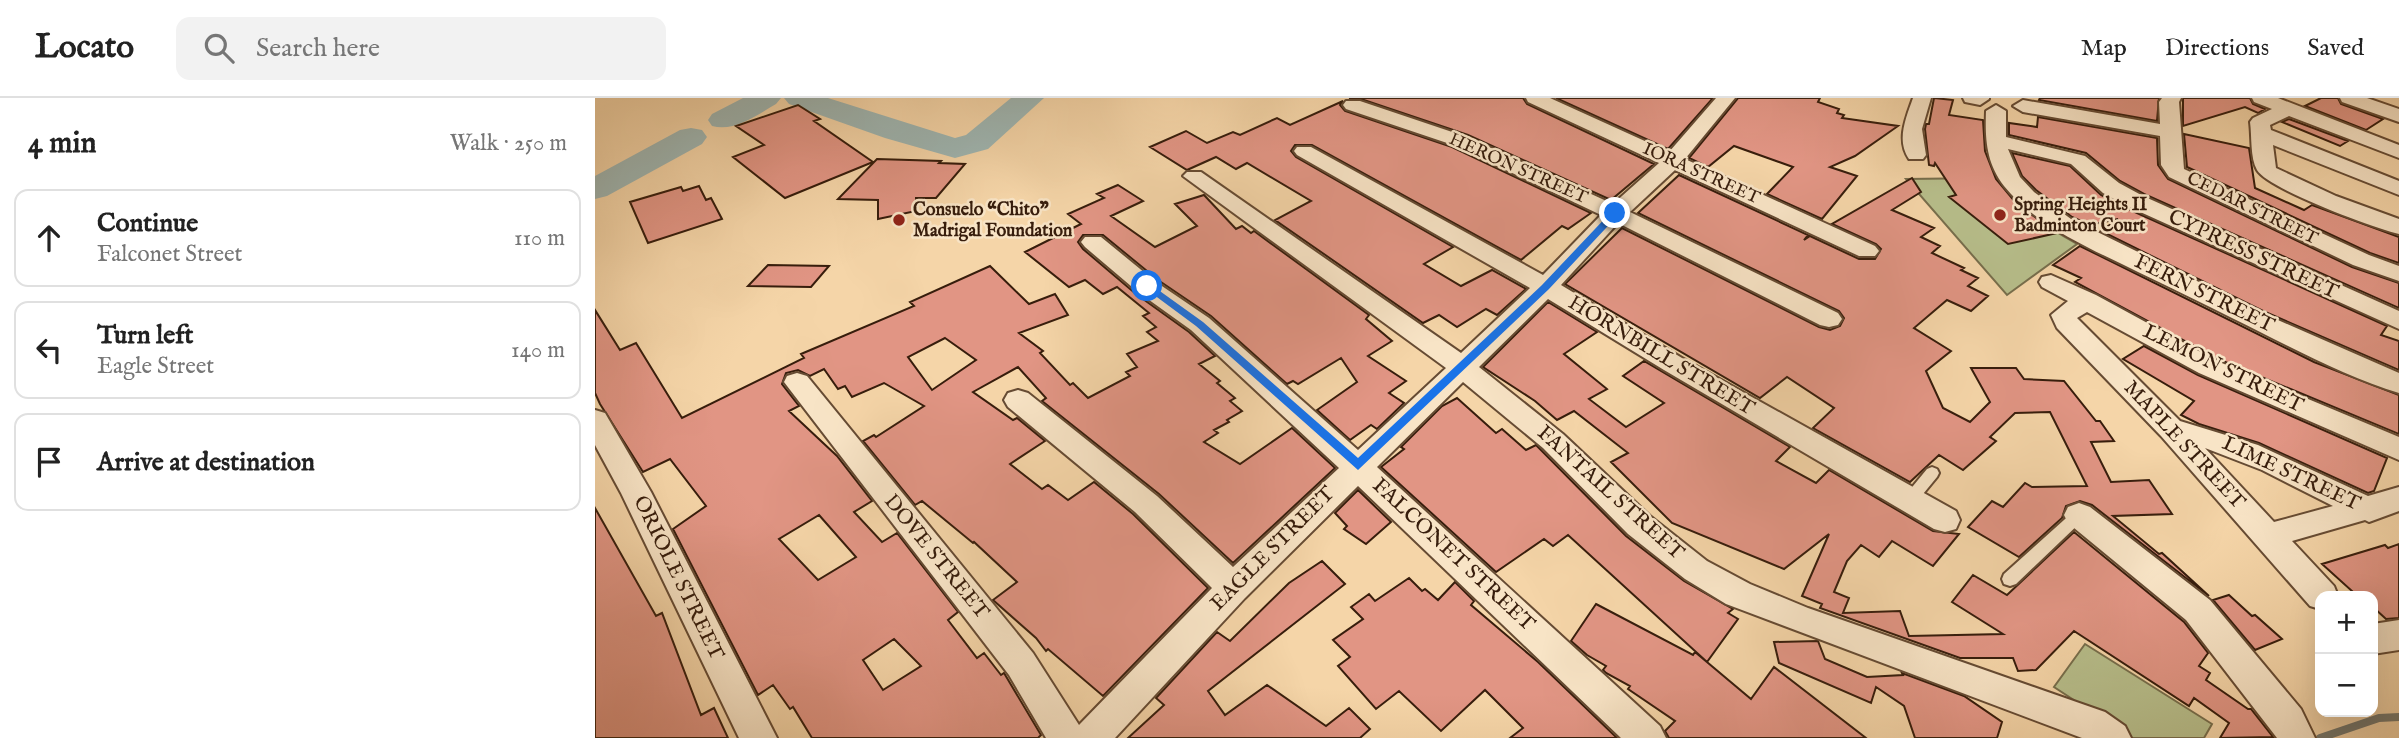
<!DOCTYPE html>
<meta charset="utf-8">
<style>
body{margin:0;font-family:"IM FELL English",serif;background:#f2f2f2;color:#222}
.controls{position:absolute;right:21px;bottom:21px;display:grid;overflow:hidden;border-radius:14px;box-shadow:0 7px 28px #0002}
.controls button{width:63px;height:63px;display:grid;place-items:center;padding:0;border:0;border-bottom:2px solid #e0e0e0;background:#fff;color:#222;font:35px sans-serif}
.stop{position:absolute;width:21px;height:21px;margin:-16px;border:5px solid #1a73e8;border-radius:50%;background:#fff}
.stop.end{background:#1a73e8;border-color:#fff;box-shadow:0 2px 7px #0008}
.list{margin:0;padding:0;list-style:none}
h2{display:flex;justify-content:space-between;align-items:center;height:91px;margin:0;padding:0 28px;font-size:30px}
h2 small{font-size:23px;font-weight:400;color:#767676}
.list li{display:grid;grid-template-columns:46px 1fr auto;gap:21px;align-items:center;box-sizing:border-box;height:98px;margin:0 14px 14px;padding:0 14px;border:2px solid #e0e0e0;border-radius:14px}
.list b{display:block;font-size:26px;white-space:nowrap}
.list p{margin:0;font-size:23px;white-space:nowrap;color:#767676}
.list em{font-size:23px;font-style:normal;color:#767676}
.icon{flex:none;width:38px;height:38px;fill:none;stroke:currentColor;stroke-width:2;stroke-linecap:round;stroke-linejoin:round}
.map{position:relative;flex:none;width:1804px;height:640px;overflow:hidden}
header{display:flex;align-items:center;gap:42px;box-sizing:border-box;height:98px;padding:0 35px;background:#fff;border-bottom:2px solid #e0e0e0}
header strong{font-size:33px}
nav{display:flex;gap:38px;margin-inline-start:auto;font-size:24px}
.search{width:490px;height:63px;background:#f2f2f2;display:flex;align-items:center;gap:18px;box-sizing:border-box;padding:0 24px;border-radius:14px;color:#767676;font-size:26px}
main{display:flex}
aside{flex:1;background:#fff}
.map>svg:first-child{display:block}
</style>
<header>
<strong>Locato</strong>
<div class="search"><svg class="icon" aria-label="search" viewBox="0 0 24 24"><circle cx="10" cy="10" r="6"/><path d="M15 15l6 6"/></svg>Search here</div>
<nav><a>Map</a><a>Directions</a><a>Saved</a></nav>
</header>
<main>
<aside>
<h2>4 min<small>Walk · 250 m</small></h2>
<ul class="list">
<li><svg class="icon" aria-label="ahead" viewBox="0 0 24 24"><path d="M12 20V5M6 11l6-6 6 6"/></svg><div><b>Continue</b><p>Falconet Street</p></div><em>110 m</em></li>
<li><svg class="icon" aria-label="left" viewBox="0 0 24 24"><path d="M17 20v-9H6M10 6l-5 5 5 5"/></svg><div><b>Turn left</b><p>Eagle Street</p></div><em>140 m</em></li>
<li><svg class="icon" aria-label="arrive" viewBox="0 0 24 24"><path d="M6 21V4h12l-3 4 3 4H6"/></svg><div><b>Arrive at destination</b></div></li>
</ul>
</aside>
<div class="map">
<svg width="1804" height="640" viewBox="0 0 1804 640">
<rect width="100%" height="100%" fill="#f5d5a8"/>
<filter id="stains"><feTurbulence type="fractalNoise" baseFrequency=".00286" numOctaves="4"/><feColorMatrix values="0 0 0 0 .2 0 0 0 0 .09 0 0 0 0 .02 0 0 0 .5 -.17"/></filter>
<radialGradient id="worn" r=".72"><stop offset=".6" stop-color="#630" stop-opacity="0"/><stop offset="1" stop-color="#630" stop-opacity=".3"/></radialGradient>
<path fill="#b7be8b" stroke="#776e4c" stroke-width="2" d="M1395 80C1419 108 1450 128 1482 146L1412 197 1311 81Z
M1490 546 1617 626 1609 640H1537L1459 589Z"/>
<g fill="none" stroke-linecap="round" stroke-linejoin="round">
<path stroke="#757970" stroke-width="8" d="M1725 640 1784 620 1804 619"/>
<path fill="#9fb6b2" fill-rule="evenodd" d="M148 0H186L181 6C162 17 140 34 117 28L113 22 117 16Z
M189 0H233L360 40 371 37 416 0H449L393 51 360 60 290 40 194 6Z
M96 30 107 32 112 39 107 46 12 98 0 101V78L85 32Z"/>
</g>
<path fill="#e19584" stroke="#371d0c" stroke-width="2" fill-rule="evenodd" d="M754 0H928L932 6 1059 66 1016 102 873 37 766 1Z
M961 0H1118L1073 51Z
M1143 0H1225L1223 4 1244 11 1242 15 1249 17 1247 20 1303 28 1260 58 1235 69 1262 78 1227 121 1172 96 1198 69 1139 48 1113 69 1094 60Z
M1339 0 1358 2 1354 17 1388 22 1390 53 1401 81 1421 105 1462 135 1413 146 1354 99 1361 97 1340 65 1339 68 1334 67 1330 31 1331 26H1334Z
M1445 0H1564L1562 23 1444 2Z
M1588 0H1655L1658 6 1670 11 1663 15 1650 9 1588 28Z
M1726 0H1743L1746 6 1788 21 1771 32 1710 8Z
M748 3 745 7 750 13 857 49 996 115 973 131 967 128 926 162 717 47H700L696 53 701 59 858 149 829 166 866 188 897 172 931 191 902 217 891 211 862 229 844 217 828 225 680 122 716 103 652 65 641 71 621 59 592 72 555 49 591 33 612 45 638 34 645 37 682 20 695 27Z
M203 7 225 21 219 23 278 64 190 100 138 59 169 47 141 28Z
M1443 19 1562 40 1563 67 1573 81 1757 169 1804 185V210L1549 96 1525 83 1491 55 1414 37V25L1442 29Z
M1694 21 1753 43 1745 48 1687 24Z
M1589 36 1654 50 1660 90 1709 112 1717 107 1804 139V165L1775 155 1592 69Z
M1417 55 1475 68 1506 97 1531 110 1792 228 1786 237 1804 243V272L1668 213 1506 133 1523 121 1495 127 1477 119 1441 92 1427 78Z
M282 61 346 63 344 65 370 66 341 100H321V113L283 121V102L243 101Z
M1084 77 1213 137 1209 142 1215 138 1264 161H1280L1286 151 1281 146 1237 126 1317 80 1326 94 1297 112 1339 130 1326 139 1345 148 1337 155 1369 170 1366 172 1383 180 1373 188 1393 198 1376 213 1352 202 1319 230 1356 253 1331 273 1348 310 1375 324 1395 304 1376 270H1421L1429 281 1469 283 1501 323H1505L1519 343 1496 344 1516 384 1554 382 1577 416 1518 418 1564 456 1567 455 1614 498 1497 407 1485 403 1471 408 1467 420 1424 459 1373 429 1397 403 1408 409 1430 385 1437 389 1492 388 1455 314 1420 315 1395 339 1401 343 1368 372 1344 357 1315 384 1218 330 1239 310 1192 279 1165 300 970 186 1027 130 1224 229 1235 232 1245 228 1249 220 1244 213 1043 115Z
M523 87 548 103 516 118 560 149 602 128 580 106 609 97 641 131 647 128 656 135 659 133 774 217 771 221 797 243 773 258 811 283 794 295 809 305 782 331 776 327 755 342 722 312 762 284 746 260 703 286 698 283 692 286 616 218 563 182 508 137H488L483 144 488 151 541 196 594 234 620 258 604 266 625 283 622 285 640 300 635 303 647 313 632 322 634 324 619 332 623 335 609 344 645 366 697 330 740 370 638 465 564 396 447 303 451 300 423 269 378 294 418 322 422 320 450 343 415 366 447 391 453 387 473 402 499 384 538 416 613 490 508 598 453 551 451 553 441 540 398 502 422 484 379 444 378 445 327 403 320 407 268 343 279 337 281 339 329 308 289 285 257 299 250 288 243 291 229 271 215 278 203 272 191 275 187 286 204 308 194 313 242 358 277 403 259 414 287 444 302 435 363 514 353 522 382 560 389 555 406 577 409 575 446 637 443 640H217L198 609 195 611 178 587 163 597 78 431 111 408 75 361 48 374 5 306 0 295V212L25 252 41 245 87 320 209 260 206 256 319 208 315 204 395 168 434 206 460 196 473 217 424 235 448 253 445 255 475 287 478 285 493 300 535 278 531 274 542 269 532 256 563 243 552 234 561 229 548 218 554 215 522 189 508 196 490 182 474 189 430 154 486 126 473 116 509 100 502 96ZM350 240 381 262 337 292 313 259ZM224 417 261 459 223 482 184 441ZM299 541 326 568 288 592 268 562Z
M104 88 111 102 116 100 127 121 53 145 35 104 86 89 88 93Z
M1485 148 1719 264 1804 297V336L1623 261 1480 184 1486 180 1458 167Z
M173 167 234 168 216 189 153 188Z
M953 204 1002 234 969 256 1012 291 994 301 1031 329 1069 305 1028 278 1049 263 1195 349 1181 363 1221 385 1234 372 1338 433 1364 436 1338 468 1297 443 1284 459 1266 447 1252 463 1239 494 1254 500 1248 515 1305 513 1314 538 1408 536 1357 504 1378 477 1412 497 1479 434 1589 524 1613 555 1604 568 1615 575 1611 582 1653 611H1656L1678 639 1625 640 1634 625 1599 600 1594 608 1479 533 1441 572 1423 573 1418 560H1365L1225 510 1227 506 1207 498 1234 436 1189 471 1077 425 1016 364 1033 355 979 313 962 322 940 303 888 269Z
M1549 248 1603 277 1792 360 1779 393 1773 395 1664 345 1604 326 1586 317 1599 303 1528 261Z
M862 300 901 335 907 331 931 352 941 347 1031 438 1089 483 1138 511 1133 515 1143 521 1112 564 973 437 958 448 949 441 901 474 786 369 809 351 806 349 847 308Z
M763 392 796 424 771 446 749 431 752 428 740 415Z
M0 410 61 518 67 515 106 617 119 610 133 640H0Z
M1804 446V520L1791 521 1778 509V498H1765L1758 494 1727 466 1790 447 1793 450Z
M727 463 750 486 613 593 630 617 672 587 731 628 754 610 775 631 765 640H533L569 607 561 600 622 534 635 543 694 485Z
M814 480 827 493 830 491 843 502 860 484 879 503 876 507 943 564 1022 640H915L928 630 890 592 846 633 804 593 781 611 743 568 755 559 738 542 768 521 756 509 774 496 780 503Z
M1634 497 1657 518 1660 517 1687 541 1660 552 1618 502Z
M1001 506 1098 557 1100 554 1156 601 1179 569 1271 640H1074L1070 633 1080 623 1033 591 1035 588 1011 575 1008 572 1011 568 992 557 976 543Z
M1223 543 1230 561 1272 579 1308 577 1307 575 1369 598 1407 624 1402 640H1320L1309 608 1281 589 1276 605 1184 565 1179 544Z"/>
<g fill="none" stroke-linecap="round" stroke-linejoin="round">
<defs>
<path id="service" d="M1337 369 1342 371 1344 375 1342 379 1319 407H1309L1306 403 1309 399 1332 371Z
M1484 411 1489 413 1492 417 1489 421 1421 486 1415 488 1409 486 1407 481 1409 476 1479 413Z"/>
<path id="minor" d="M931 0H955L1074 54 1121 0H1140L1090 61 1280 148 1284 153 1280 158H1264L1080 72 1035 114 1243 215 1247 221 1243 227 1234 229 1225 227 1023 125 966 187 1087 260 1361 413 1365 422 1361 431 1350 434 1339 431 1069 272 953 201 884 269 968 336 1055 418 1112 463 1155 486 1213 510 1510 614 1530 628 1536 640H1487L1131 506 1090 481 1033 436 948 350 868 284 782 369 1065 628 1071 640H1026L763 388 650 500 520 640H451L414 577 189 284 192 278 202 275 212 278 438 555 484 627 617 490 540 414 413 309 409 302 413 295 423 292 433 295 562 398 638 469 744 370 596 232 543 194 490 149 486 144 490 139H506L561 184 614 220 763 352 851 270 588 78 592 74H606L866 255 935 190 702 57 699 53 702 49H716L948 177 1006 117 858 47 751 11 748 7 751 3H765L872 39 1018 106 1064 65 933 4Z
M1318 0H1336L1327 31 1331 57 1328 61H1314C1301 42 1311 20 1318 0Z
M1368 0H1394V1L1385 7 1370 4Z
M1567 0H1586L1584 4 1589 71 1774 157 1804 168V183L1758 167 1574 79 1566 67 1565 38 1428 14 1418 8 1428 2 1565 26 1564 4Z
M1657 0H1683L1804 47V60L1694 18 1675 27 1676 32 1804 83V97L1678 47 1681 70 1741 98 1804 121V136C1779 130 1673 91 1662 72 1655 60 1657 38 1655 24L1658 20 1677 11 1659 4Z
M1745 0H1772L1804 11V24L1747 4Z
M1401 7 1411 13V39L1490 58 1524 85 1548 98 1804 213V231L1532 108 1508 95 1476 66 1413 51 1425 79 1439 94 1476 121 1667 215 1804 275V295C1752 280 1688 245 1639 221 1607 205 1575 189 1543 174 1497 151 1442 129 1409 88 1391 65 1390 40 1391 13Z
M1456 177 1501 197 1622 263 1804 339V362L1604 275 1492 214 1482 220 1585 323 1663 347 1773 398 1804 389V413L1774 424 1770 422 1697 443 1739 488 1743 498H1725V511L1715 508 1566 338 1462 230 1456 217 1473 203 1447 189 1444 184 1447 179ZM1610 350 1667 372 1738 408 1679 424Z
M0 312 10 315 56 394 182 640H144L26 395 0 347Z
M1484 405 1495 409 1615 502 1706 611 1720 640H1682L1591 522 1473 425 1469 417 1473 409Z
M1804 522V552L1778 556V526Z"/>
</defs>
<use href="#service" stroke="#664b33" stroke-width="4"/>
<use href="#minor" stroke="#664b33" stroke-width="4"/>
<use href="#service" fill="#f8e4c6" fill-rule="evenodd"/>
<use href="#minor" fill="#f8e4c6" fill-rule="evenodd"/>
</g>
<path fill="#1a73e8" d="M1017 113 1025 115 954 191 763 372 601 228 547 188 555 186 608 224 763 360 947 187Z"/>
<g fill="#8f2418" stroke="#f8e4c6" stroke-width="2.5">
<circle cx="1405" cy="117" r="7"/>
<circle cx="304" cy="122" r="7"/>
</g>
<g text-anchor="middle" dominant-baseline="central" stroke-width="5" stroke-linejoin="round" paint-order="stroke">
<g font-size="18" fill="#371d0c" stroke="#f8e4c6">
<text transform="translate(923 71) rotate(24)">HERON STREET</text>
<text transform="translate(1106 76) rotate(24)">IORA STREET</text>
<text transform="translate(1657 111) rotate(26)">CEDAR STREET</text>
</g>
<g font-size="18" font-weight="bold" fill="#371d0c" stroke="#f8e4c6" text-anchor="start">
<text x="1419" y="107">Spring Heights II<tspan x="1419" dy="21">Badminton Court</tspan></text>
<text x="318" y="112">Consuelo “Chito”<tspan x="318" dy="21">Madrigal Foundation</tspan></text>
</g>
<g font-size="21" fill="#371d0c" stroke="#f8e4c6">
<text transform="translate(1658 157) rotate(25)">CYPRESS STREET</text>
<text transform="translate(1609 196) rotate(26)">FERN STREET</text>
<text transform="translate(1066 258) rotate(31)">HORNBILL STREET</text>
<text transform="translate(1628 271) rotate(26)">LEMON STREET</text>
<text transform="translate(1589 347) rotate(47)">MAPLE STREET</text>
<text transform="translate(1696 376) rotate(25)">LIME STREET</text>
<text transform="translate(1015 395) rotate(42)">FANTAIL STREET</text>
<text transform="translate(678 451) rotate(-45)">EAGLE STREET</text>
<text transform="translate(858 457) rotate(43)">FALCONET STREET</text>
<text transform="translate(341 459) rotate(51)">DOVE STREET</text>
<text transform="translate(83 480) rotate(64)">ORIOLE STREET</text>
</g>
</g>
<rect width="100%" height="100%" filter="url(#stains)"/>
<rect width="100%" height="100%" fill="url(#worn)"/>
</svg>
<div class="controls">
<button>+</button>
<button>−</button>
</div>
<div class="stop" style="left:552px;top:188px"></div>
<div class="stop end" style="left:1020px;top:115px"></div>
</div>
</main>
